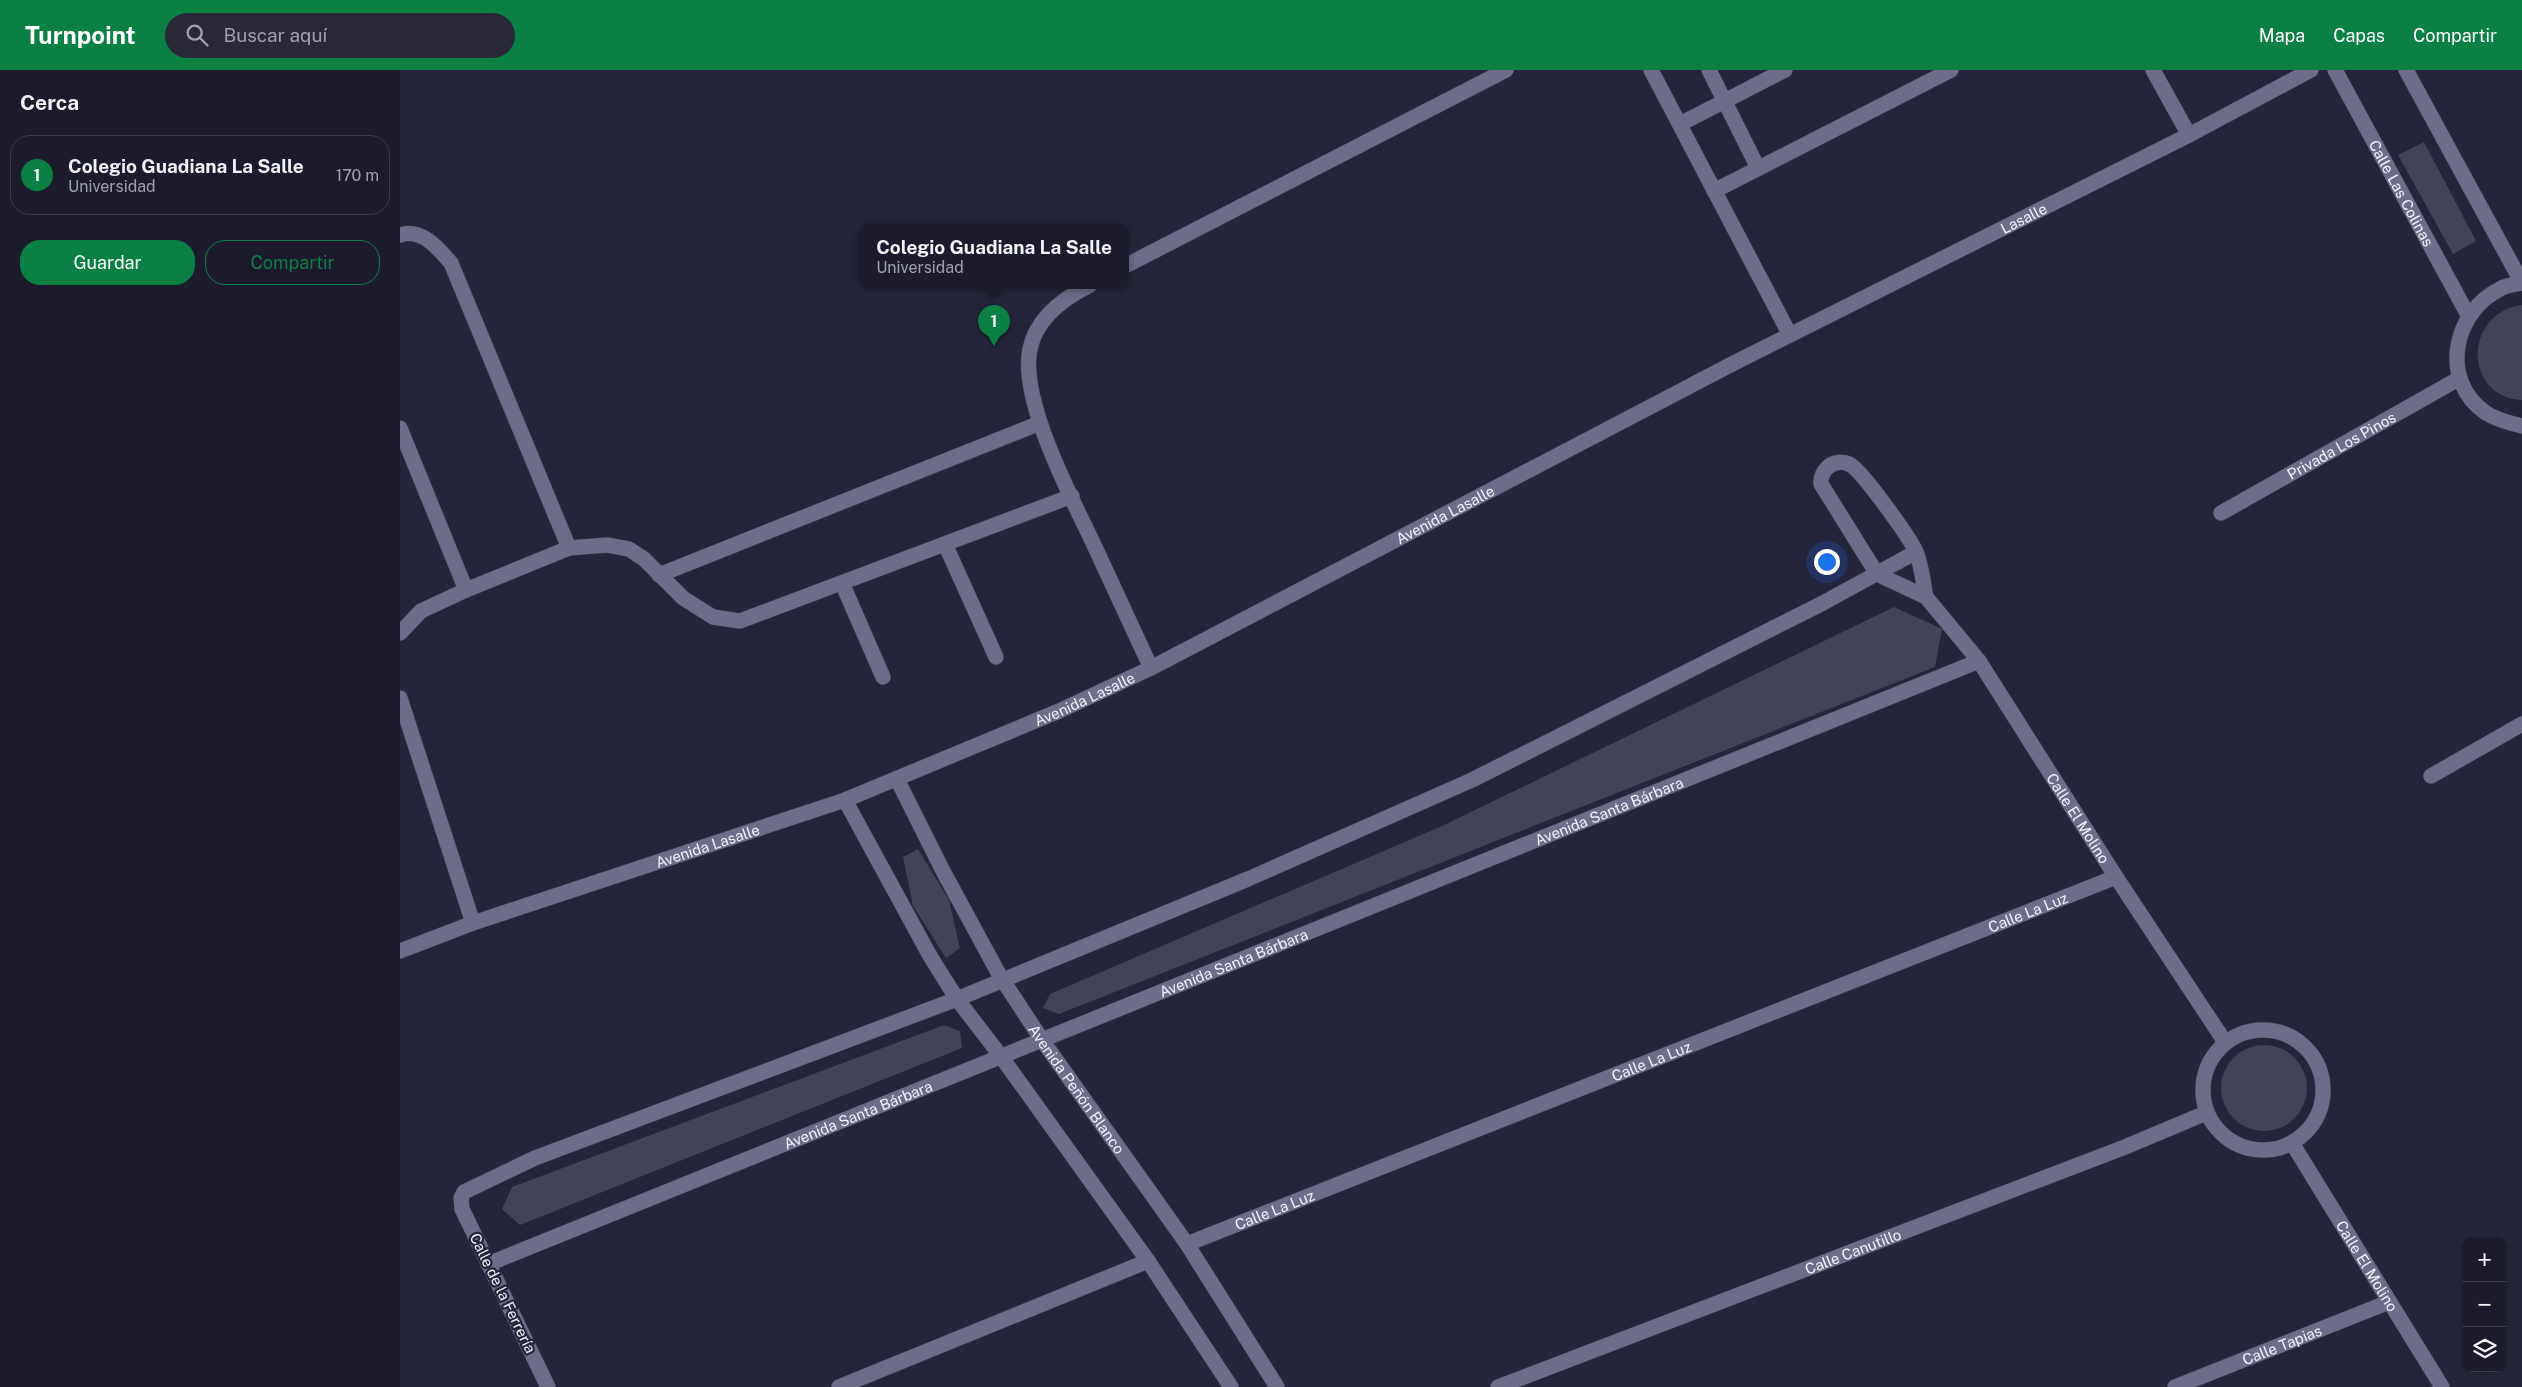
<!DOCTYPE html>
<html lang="es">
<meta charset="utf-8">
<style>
body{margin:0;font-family:"Public Sans",sans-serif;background:#282839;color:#f1f3f6}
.controls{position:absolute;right:15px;bottom:15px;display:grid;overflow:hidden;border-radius:10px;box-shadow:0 2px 12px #0003}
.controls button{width:45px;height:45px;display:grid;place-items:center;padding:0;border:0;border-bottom:1px solid #393949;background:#1b1b2d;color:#f1f3f6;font:25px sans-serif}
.you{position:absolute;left:1426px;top:491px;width:18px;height:18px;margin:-12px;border:4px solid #fff;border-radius:50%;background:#1a73e8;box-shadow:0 0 0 8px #1a73e833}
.badge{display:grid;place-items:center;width:32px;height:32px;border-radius:50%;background:#0b8043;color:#fff;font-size:16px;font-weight:700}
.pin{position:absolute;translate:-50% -41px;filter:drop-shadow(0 1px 2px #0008)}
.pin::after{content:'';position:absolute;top:26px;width:18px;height:15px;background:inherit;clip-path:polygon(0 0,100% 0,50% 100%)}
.popup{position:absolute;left:459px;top:154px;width:270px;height:65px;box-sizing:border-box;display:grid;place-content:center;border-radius:10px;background:#1b1b2d;filter:drop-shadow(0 1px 4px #0005);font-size:16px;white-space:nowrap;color:#a0a1aa}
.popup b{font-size:19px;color:#f1f3f6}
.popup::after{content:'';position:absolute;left:50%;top:100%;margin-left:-10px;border:10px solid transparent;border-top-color:#1b1b2d}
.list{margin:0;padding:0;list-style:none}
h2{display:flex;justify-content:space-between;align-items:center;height:65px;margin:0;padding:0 20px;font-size:21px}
h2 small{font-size:16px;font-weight:400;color:#a0a1aa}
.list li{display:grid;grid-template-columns:32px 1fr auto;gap:15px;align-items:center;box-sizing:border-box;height:80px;margin:0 10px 10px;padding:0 10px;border:1px solid #393949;border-radius:20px}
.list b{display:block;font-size:19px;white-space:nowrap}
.list p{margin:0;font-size:16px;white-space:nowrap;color:#a0a1aa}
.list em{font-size:16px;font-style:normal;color:#a0a1aa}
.actions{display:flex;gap:10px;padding:15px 20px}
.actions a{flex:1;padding:11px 0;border:1px solid #0b8043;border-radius:20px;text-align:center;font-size:18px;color:#0b8043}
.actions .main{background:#0b8043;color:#fff}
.icon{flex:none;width:28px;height:28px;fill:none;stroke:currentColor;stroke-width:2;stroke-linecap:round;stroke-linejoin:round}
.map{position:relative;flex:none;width:2122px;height:1317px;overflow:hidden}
header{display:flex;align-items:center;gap:30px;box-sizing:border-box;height:70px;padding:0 25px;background:#0b8043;color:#fff}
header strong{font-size:24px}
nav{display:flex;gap:28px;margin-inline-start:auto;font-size:18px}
.search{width:350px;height:45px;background:#282839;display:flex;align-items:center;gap:12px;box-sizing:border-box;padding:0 18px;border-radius:28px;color:#a0a1aa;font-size:19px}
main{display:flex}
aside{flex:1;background:#1b1b2d}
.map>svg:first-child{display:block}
</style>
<header>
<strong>Turnpoint</strong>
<div class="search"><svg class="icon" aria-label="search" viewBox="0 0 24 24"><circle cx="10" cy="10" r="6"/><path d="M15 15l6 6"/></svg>Buscar aquí</div>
<nav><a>Mapa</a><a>Capas</a><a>Compartir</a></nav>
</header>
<main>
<aside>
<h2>Cerca<small></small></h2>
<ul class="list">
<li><span class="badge">1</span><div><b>Colegio Guadiana La Salle</b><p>Universidad</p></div><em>170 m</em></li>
</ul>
<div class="actions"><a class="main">Guardar</a><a>Compartir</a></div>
</aside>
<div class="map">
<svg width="2122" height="1317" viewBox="0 0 2122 1317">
<rect width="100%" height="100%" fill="#24243c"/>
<path fill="#424359" d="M2024 72 2076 171 2053 184 1998 85Z
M2122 235V330C2063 327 2063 243 2122 235Z
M1494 537 1542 559 1535 597 659 944 643 938 650 924 1042 756Z
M518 779 549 830 560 878 546 888 513 836 503 787Z
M544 955 560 961 562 978 120 1155 102 1139 112 1117Z
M1821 1018a43 43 0 1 1 86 0a43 43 0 1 1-86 0Z"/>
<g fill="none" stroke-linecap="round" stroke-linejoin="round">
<defs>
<g id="minor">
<path d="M1251 0 1390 265"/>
<path d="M1309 0 1358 98"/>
<path d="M1753 0 1789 65"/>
<path id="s1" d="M1935 0 2068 245"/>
<path d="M2006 0 2122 213"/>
<path d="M1280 54 1385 0"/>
<path d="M1314 121 1551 0"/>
<path d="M0 165C22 158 38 178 51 193L169 478"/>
<path d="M725 196 1106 0"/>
<path d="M2122 213C2115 214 2106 215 2100 219 2053 242 2039 311 2086 343 2097 350 2109 353 2122 356"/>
<path d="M690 215C664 228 636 249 630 279 619 330 672 428 694 475 713 516 732 557 751 598"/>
<path d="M0 358 66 520"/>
<path id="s2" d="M1821 443 2060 308"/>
<path d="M545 474 596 587"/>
<path d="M259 505 640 353"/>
<path d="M442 513 483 607"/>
<path id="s3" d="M1526 527C1523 513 1522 496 1516 482 1510 468 1461 399 1449 394 1442 391 1434 392 1428 397 1423 402 1420 407 1421 414L1477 504 1526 527 1579 591 1716 807 1825 972"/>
<path d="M0 563 21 541 66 520 169 478 207 475 229 479 244 489 283 528 313 547 340 551 672 426"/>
<path d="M0 628 73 853"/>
<path d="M2031 706 2122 654"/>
<path id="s4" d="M497 709 543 801 600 906 642 970 787 1174 877 1317"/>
<path d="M445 730 530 886 557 929 600 985 748 1191 831 1317"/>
<path id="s5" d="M0 881 73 853 445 730 659 641 751 598 1334 293 1789 65 1911 0"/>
<circle cx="1863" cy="1020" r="60"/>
<path id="s6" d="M1892 1073 2042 1317"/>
<path id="s7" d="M787 1174 1716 807"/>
<path id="s8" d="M88 1194 1579 591"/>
<path d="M148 1317 62 1139 61 1128 64 1122 135 1088 557 929 848 809 1072 710 1423 533 1516 482"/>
<path d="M439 1317 748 1191"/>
<path id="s9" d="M1098 1317 1725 1077 1806 1043"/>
<path id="s10" d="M1775 1317 1989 1232"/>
</g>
</defs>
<use href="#minor" stroke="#404053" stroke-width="16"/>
<use href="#minor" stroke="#6c6d8a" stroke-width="15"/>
</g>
<g text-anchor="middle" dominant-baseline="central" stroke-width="4.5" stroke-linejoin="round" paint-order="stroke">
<g font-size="15" fill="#f3f3fd" stroke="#24243c">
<text stroke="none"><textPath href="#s1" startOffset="140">Calle Las Colinas</textPath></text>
<text stroke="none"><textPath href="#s5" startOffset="1785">Lasalle</textPath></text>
<text stroke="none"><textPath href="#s2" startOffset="138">Privada Los Pinos</textPath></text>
<text stroke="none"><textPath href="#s5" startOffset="1135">Avenida Lasalle</textPath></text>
<text stroke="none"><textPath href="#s5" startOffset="730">Avenida Lasalle</textPath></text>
<text stroke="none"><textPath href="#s8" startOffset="1209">Avenida Santa Bárbara</textPath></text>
<text stroke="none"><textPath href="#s3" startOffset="628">Calle El Molino</textPath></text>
<text stroke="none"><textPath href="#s5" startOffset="325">Avenida Lasalle</textPath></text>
<text stroke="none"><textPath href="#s7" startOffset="904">Calle La Luz</textPath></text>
<text stroke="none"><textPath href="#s8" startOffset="804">Avenida Santa Bárbara</textPath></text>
<text stroke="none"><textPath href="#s7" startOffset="499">Calle La Luz</textPath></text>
<text stroke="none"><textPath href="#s4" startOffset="359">Avenida Peñón Blanco</textPath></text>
<text stroke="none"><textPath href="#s8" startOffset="399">Avenida Santa Bárbara</textPath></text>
<text stroke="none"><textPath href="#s7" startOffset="94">Calle La Luz</textPath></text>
<text stroke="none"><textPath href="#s9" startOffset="380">Calle Canutillo</textPath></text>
<text stroke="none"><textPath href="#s6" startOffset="144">Calle El Molino</textPath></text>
<text transform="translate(103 1223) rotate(64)">Calle de la Ferrería</text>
<text stroke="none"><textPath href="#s10" startOffset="115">Calle Tapias</textPath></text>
</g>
</g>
</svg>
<div class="controls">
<button>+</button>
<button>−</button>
<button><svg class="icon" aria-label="layers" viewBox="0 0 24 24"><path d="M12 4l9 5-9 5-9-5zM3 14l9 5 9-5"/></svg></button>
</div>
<div class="you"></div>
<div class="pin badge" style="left:594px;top:276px">1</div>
<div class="popup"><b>Colegio Guadiana La Salle</b>Universidad</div>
</div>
</main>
